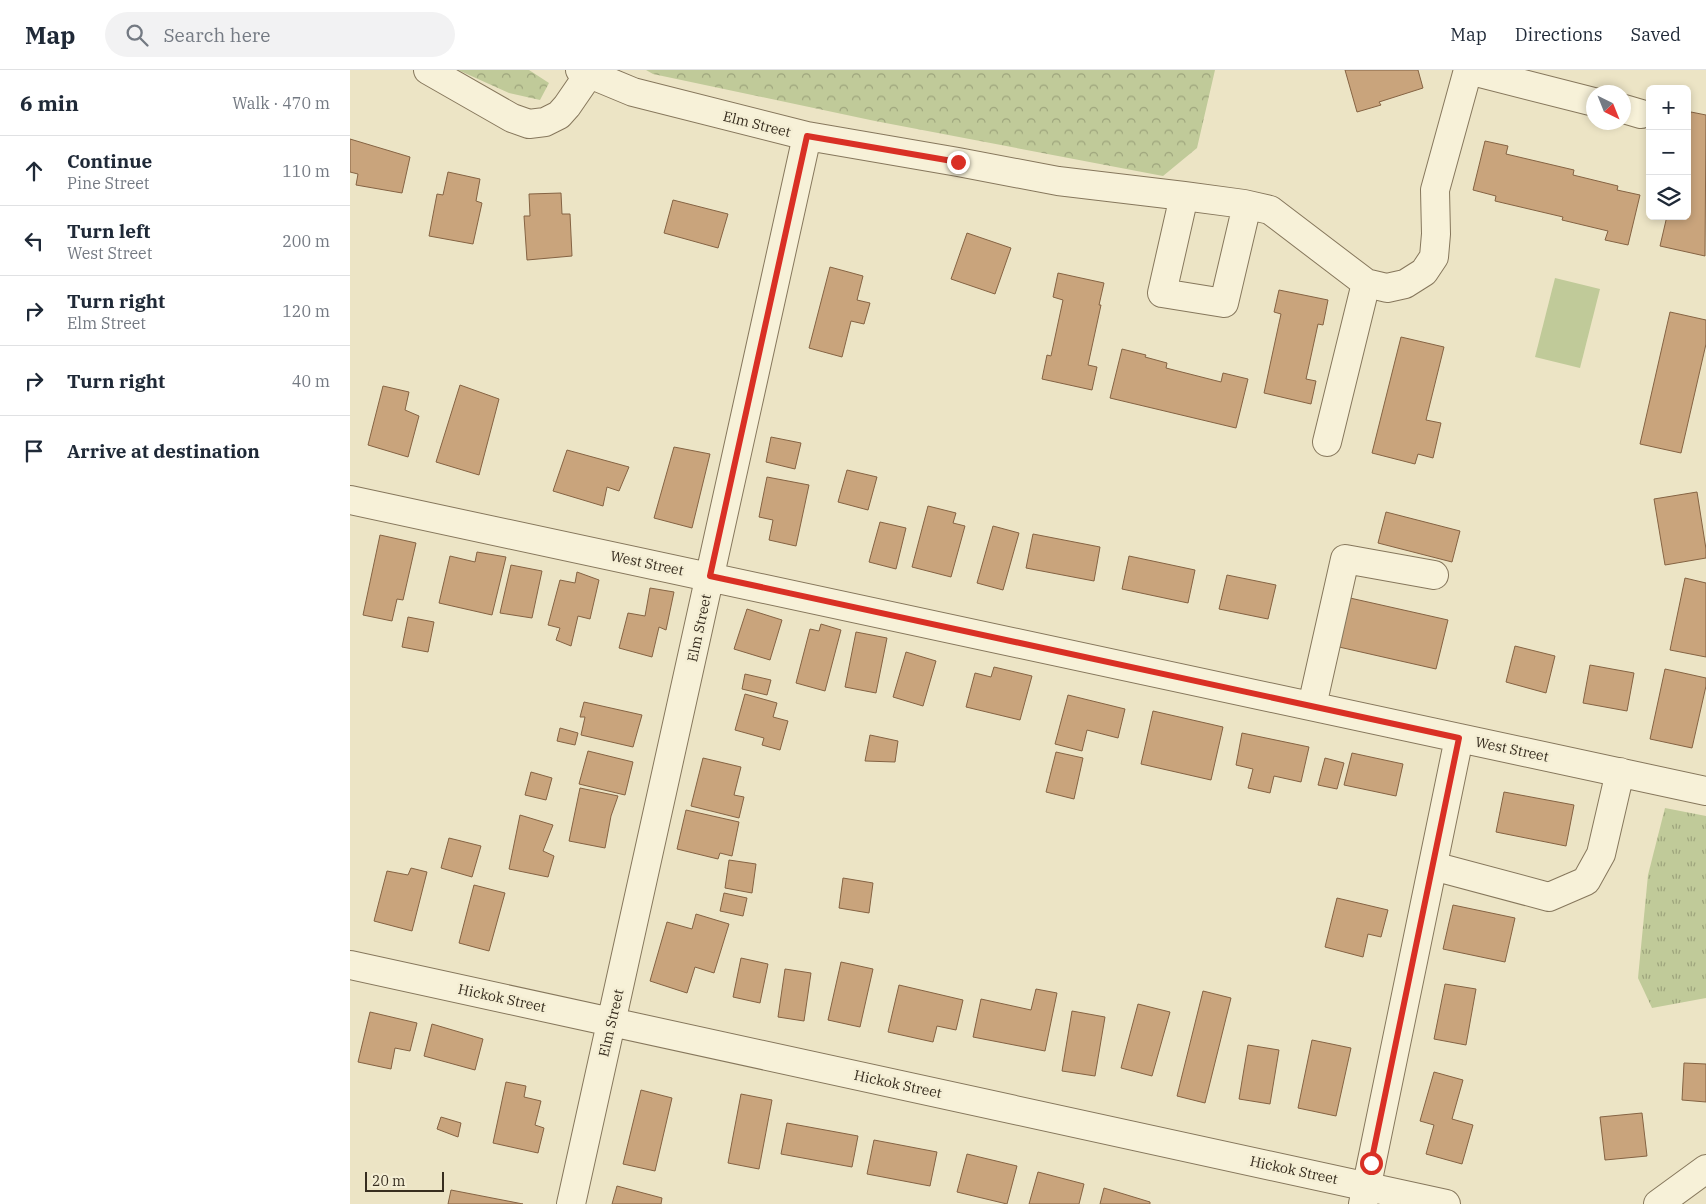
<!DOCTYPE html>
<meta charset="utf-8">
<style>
body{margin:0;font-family:"IBM Plex Serif",serif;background:#f2f2f3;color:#1f2937}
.controls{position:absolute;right:15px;top:15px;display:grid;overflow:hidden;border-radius:8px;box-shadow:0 2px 8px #0003}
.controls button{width:45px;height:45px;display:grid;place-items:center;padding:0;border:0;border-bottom:1px solid #e0e1e3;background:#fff;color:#1f2937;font:25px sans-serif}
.compass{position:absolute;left:1236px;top:15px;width:45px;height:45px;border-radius:50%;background:#fff;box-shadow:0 2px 8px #0003;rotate:137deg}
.scale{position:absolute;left:15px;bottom:12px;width:79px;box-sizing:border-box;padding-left:5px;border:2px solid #372d1f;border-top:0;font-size:14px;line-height:18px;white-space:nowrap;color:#372d1f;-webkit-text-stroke:4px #f4eed4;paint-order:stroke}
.stop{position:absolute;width:15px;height:15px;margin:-11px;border:4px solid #d93025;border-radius:50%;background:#fff}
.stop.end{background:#d93025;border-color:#fff;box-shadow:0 1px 5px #0008}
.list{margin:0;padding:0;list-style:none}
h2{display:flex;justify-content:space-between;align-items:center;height:65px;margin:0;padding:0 20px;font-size:21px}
h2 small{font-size:16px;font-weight:400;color:#747a83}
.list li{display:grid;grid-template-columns:32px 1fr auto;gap:15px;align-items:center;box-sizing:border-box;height:70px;padding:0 20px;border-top:1px solid #e0e1e3}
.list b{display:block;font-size:19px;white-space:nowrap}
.list p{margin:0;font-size:16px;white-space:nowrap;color:#747a83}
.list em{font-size:16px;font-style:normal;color:#747a83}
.icon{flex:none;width:28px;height:28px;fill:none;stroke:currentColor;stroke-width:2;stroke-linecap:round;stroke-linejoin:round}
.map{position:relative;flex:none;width:1356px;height:1134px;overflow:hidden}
header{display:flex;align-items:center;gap:30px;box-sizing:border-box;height:70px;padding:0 25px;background:#fff;border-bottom:1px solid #e0e1e3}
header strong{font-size:24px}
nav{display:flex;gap:28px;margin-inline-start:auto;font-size:18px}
.search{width:350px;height:45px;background:#f2f2f3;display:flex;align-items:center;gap:12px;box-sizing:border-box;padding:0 18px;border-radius:28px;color:#747a83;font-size:19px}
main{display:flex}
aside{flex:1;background:#fff}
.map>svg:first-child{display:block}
</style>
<header>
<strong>Map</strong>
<div class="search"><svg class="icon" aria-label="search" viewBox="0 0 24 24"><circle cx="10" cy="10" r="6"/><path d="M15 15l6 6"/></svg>Search here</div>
<nav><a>Map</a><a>Directions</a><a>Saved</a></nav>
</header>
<main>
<aside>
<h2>6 min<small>Walk · 470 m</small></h2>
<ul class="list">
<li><svg class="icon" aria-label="ahead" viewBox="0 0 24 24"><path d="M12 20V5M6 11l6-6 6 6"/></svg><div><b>Continue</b><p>Pine Street</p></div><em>110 m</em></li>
<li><svg class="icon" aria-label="left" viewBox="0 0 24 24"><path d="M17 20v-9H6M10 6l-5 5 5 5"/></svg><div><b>Turn left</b><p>West Street</p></div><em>200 m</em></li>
<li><svg class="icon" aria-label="right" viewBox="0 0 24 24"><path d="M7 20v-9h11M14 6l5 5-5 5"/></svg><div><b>Turn right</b><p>Elm Street</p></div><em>120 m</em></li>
<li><svg class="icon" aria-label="right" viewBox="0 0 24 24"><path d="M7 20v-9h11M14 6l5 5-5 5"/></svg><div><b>Turn right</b></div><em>40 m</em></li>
<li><svg class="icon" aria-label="arrive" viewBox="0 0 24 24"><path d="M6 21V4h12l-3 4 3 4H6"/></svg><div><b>Arrive at destination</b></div></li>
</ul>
</aside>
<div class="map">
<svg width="1356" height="1134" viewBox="0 0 1356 1134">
<defs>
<pattern id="grass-tufts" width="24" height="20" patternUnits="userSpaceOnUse" patternTransform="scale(1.25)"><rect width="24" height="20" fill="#c0ca99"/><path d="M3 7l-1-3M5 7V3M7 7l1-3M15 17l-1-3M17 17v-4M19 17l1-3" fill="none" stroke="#9da47c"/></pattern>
<pattern id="forest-crowns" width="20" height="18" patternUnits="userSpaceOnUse" patternTransform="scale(1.25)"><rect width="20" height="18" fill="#c0ca99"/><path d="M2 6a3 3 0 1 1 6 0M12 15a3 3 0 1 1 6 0" fill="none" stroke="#9da47c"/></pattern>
</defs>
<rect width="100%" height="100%" fill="#ece4c5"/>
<path fill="url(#grass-tufts)" d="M1315 738 1356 746V928L1302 938 1288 908 1298 805Z"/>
<path fill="url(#forest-crowns)" d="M108 0H179L199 13 190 30 159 23Z
M296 0H865L847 78 813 106 525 51 303 4Z"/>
<path fill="#c0ca99" d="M1205 208 1250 219 1230 298 1185 287Z"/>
<path fill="#c9a47c" stroke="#856343" d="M995 0H1068L1073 18 1029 32 1031 35 1007 42Z
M1341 42 1356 45 1355 186 1310 176 1317 146H1337V57Z
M0 69 60 87 52 123 6 115 8 104 0 102Z
M1135 71 1158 76 1156 84 1224 100 1223 105 1268 116 1267 120 1290 125 1278 175 1255 170 1258 161 1212 150 1213 147 1145 131 1146 126 1123 120Z
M98 102 130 109 126 131 132 133 123 174 79 166 87 124 93 125Z
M211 123 212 144H220L222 186 177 190 174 146H180L179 124Z
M323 130 378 144 368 178 314 163Z
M617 163 661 178 645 224 601 209Z
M480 197 513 206 507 230 520 233 514 254 501 251 492 287 459 278Z
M708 203 754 213 749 235H751L738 295 747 297 742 320 692 309 697 285 701 286 713 230 703 227Z
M929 220 978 230 973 255 968 254 956 309 966 311 961 334 914 323 931 244 924 242Z
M1320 242 1356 250V274L1331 383 1290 374Z
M1051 267 1094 277 1076 350 1091 353 1083 388 1068 384 1065 394 1022 383Z
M772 279 796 285 795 287 817 293 816 298 871 312 873 303 898 309 886 358 760 328Z
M110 315 149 329 129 405 86 392Z
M33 316 59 322 55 340 69 346 58 387 18 375Z
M421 367 451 373 445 399 416 392Z
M324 377 360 384 342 458 304 448Z
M217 380 279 397 269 421 257 417 253 436 203 421Z
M497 400 527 407 518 440 488 432Z
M417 407 459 415 446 476 419 470 423 450 409 447Z
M1347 422 1356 479V488L1315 495 1304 429Z
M578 436 606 443 603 453 615 456 601 507 562 497Z
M1036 442 1110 461 1102 492 1028 473Z
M530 452 556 458 546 499 519 492Z
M643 456 669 463 653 520 627 513Z
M683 464 750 477 744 511 676 498Z
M30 465 66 473 53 530 47 529 42 551 13 545Z
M127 482 156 487 142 545 89 533 100 486 125 492Z
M779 486 845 500 838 533 772 519Z
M161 495 192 501 182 548 150 543Z
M227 502 249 510 240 549 228 546 221 576 206 570 210 558 198 555 210 510 225 513Z
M877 505 926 515 918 549 869 539Z
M1335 508 1356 513V587L1320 580Z
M300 518 324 522 316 560 309 557 302 587 269 578 278 543 295 546Z
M1000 528 1098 550 1086 599 989 577Z
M397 539 432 550 420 590 384 579Z
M58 547 84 552 78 582 52 577Z
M471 554 491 560 475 621 446 613 460 559 469 561Z
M506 562 537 568 526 623 495 617Z
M1165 576 1205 586 1196 623 1156 612Z
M556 582 586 591 573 636 543 627Z
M1240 595 1284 603 1277 641 1233 633Z
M644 597 682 606 670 650 616 637 625 603 641 607Z
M1315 599 1356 608V616L1342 678 1300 669Z
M395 604 421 610 417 625 392 619Z
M395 624 427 633 423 647 438 651 430 680 412 675 414 668 385 660Z
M718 625 775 639 768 668 737 660 732 681 705 674Z
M234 632 292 645 283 677 231 665 235 647H230Z
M803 641 873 657 861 710 791 694Z
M210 658 228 663 225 675 207 671Z
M892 663 959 677 951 712 924 706 920 723 898 718 903 699 886 695Z
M520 665 548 671 545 692 515 691Z
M238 681 283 692 275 725 229 714Z
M706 682 733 688 724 729 696 722Z
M1002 683 1053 694 1046 726 994 715Z
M353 688 391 697 384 725 394 727 389 748 341 736Z
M975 688 994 693 987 719 968 715Z
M181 702 202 708 196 730 175 725Z
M230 718 268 726 261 746 255 778 219 771Z
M1154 722 1224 735 1216 776 1146 762Z
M336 740 389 752 382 786 370 783 368 789 327 779Z
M170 745 203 755 193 781 204 786 198 807 159 799Z
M99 768 131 776 122 807 91 798Z
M379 790 406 794 402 823 375 818Z
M61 798 77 802 62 861 24 851 37 801 58 805Z
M493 808 523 813 519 843 489 838Z
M124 815 155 823 139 881 109 873Z
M374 823 397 828 393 846 370 841Z
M987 828 1038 840 1031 867 1018 864 1013 887 975 877Z
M1103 835 1165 848 1155 892 1093 879Z
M346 844 379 854 364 903 345 897 337 923 300 911 317 852 342 859Z
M391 888 418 894 410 933 383 927Z
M491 892 523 899 510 957 478 950Z
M435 899 461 903 454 951 428 947Z
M1095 914 1126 919 1116 975 1084 969Z
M549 915 613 930 606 960 587 956 583 972 538 962Z
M686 919 707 923 695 981 623 967 631 929 681 940Z
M853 921 881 928 855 1033 827 1026Z
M788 934 820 942 802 1006 771 998Z
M722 941 755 947 745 1006 712 1001Z
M20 942 67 953 60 981 45 978 41 999 8 992Z
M82 954 133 969 125 1000 74 986Z
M962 970 1001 978 986 1046 948 1038Z
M898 975 929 980 920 1034 889 1029Z
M1334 993 1356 994V1032L1332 1030Z
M1084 1002 1113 1010 1102 1049 1123 1055 1112 1094 1076 1084 1084 1055 1070 1051Z
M156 1012 176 1016 174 1027 191 1031 185 1055 194 1058 188 1083 143 1073Z
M291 1020 322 1028 305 1101 273 1094Z
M391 1024 422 1030 409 1099 378 1093Z
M1292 1043 1297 1086 1255 1090 1250 1047Z
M91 1047 111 1053 108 1067 87 1059Z
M437 1053 508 1066 502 1097 431 1084Z
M524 1070 587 1082 580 1116 517 1104Z
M617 1084 667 1096 657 1134 607 1122Z
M688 1102 734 1114 729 1134H679Z
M267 1116 312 1128 311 1134H262Z
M754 1118 800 1132V1134H750Z
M101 1120 173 1134H98Z"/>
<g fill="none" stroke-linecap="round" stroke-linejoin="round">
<defs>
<path id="minor" d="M78 0 162 48 179 54 195 52 209 45 217 36 239 4
M1274 39 1291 44
M457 66 608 92 708 111 834 126 894 134 920 140 1016 213 1037 218 1055 214 1074 202 1084 187 1086 164 1085 120 1118 0 1244 32
M834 126 812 223 874 233 897 135
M977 372 1016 213
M0 430 1356 721
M962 636 995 489 1084 505
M1083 796 1199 827 1236 811 1251 784 1270 702
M0 895 1096 1134
M221 1134 457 66 283 22 230 0
M1013 1134 1109 668
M1308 1134 1356 1099"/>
</defs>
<use href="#minor" stroke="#86775c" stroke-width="30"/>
<use href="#minor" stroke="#f7f1d8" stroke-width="28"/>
</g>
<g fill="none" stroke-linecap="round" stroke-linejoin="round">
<path stroke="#d93025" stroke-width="6" d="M608 92 457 66 360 506 1109 668 1021 1093"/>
</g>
<g text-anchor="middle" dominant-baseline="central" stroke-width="5" stroke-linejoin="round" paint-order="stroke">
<g font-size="14" fill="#372d1f" stroke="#f4eed4">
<text transform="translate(407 54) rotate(14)">Elm Street</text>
<text transform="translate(297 493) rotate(12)">West Street</text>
<text transform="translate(349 558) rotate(-78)">Elm Street</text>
<text transform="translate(1162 679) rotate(12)">West Street</text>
<text transform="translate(152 928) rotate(12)">Hickok Street</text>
<text transform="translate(261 953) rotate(-77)">Elm Street</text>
<text transform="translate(548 1014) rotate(12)">Hickok Street</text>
<text transform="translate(944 1100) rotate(12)">Hickok Street</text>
</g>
</g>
</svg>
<div class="controls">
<button>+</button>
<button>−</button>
<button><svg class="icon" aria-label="layers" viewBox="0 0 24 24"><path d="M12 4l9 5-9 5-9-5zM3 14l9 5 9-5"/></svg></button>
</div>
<svg class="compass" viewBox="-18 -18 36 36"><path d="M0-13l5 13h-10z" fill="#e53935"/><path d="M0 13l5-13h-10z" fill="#747a83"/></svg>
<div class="scale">20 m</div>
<div class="stop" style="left:1021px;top:1093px"></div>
<div class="stop end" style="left:608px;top:92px"></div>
</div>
</main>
